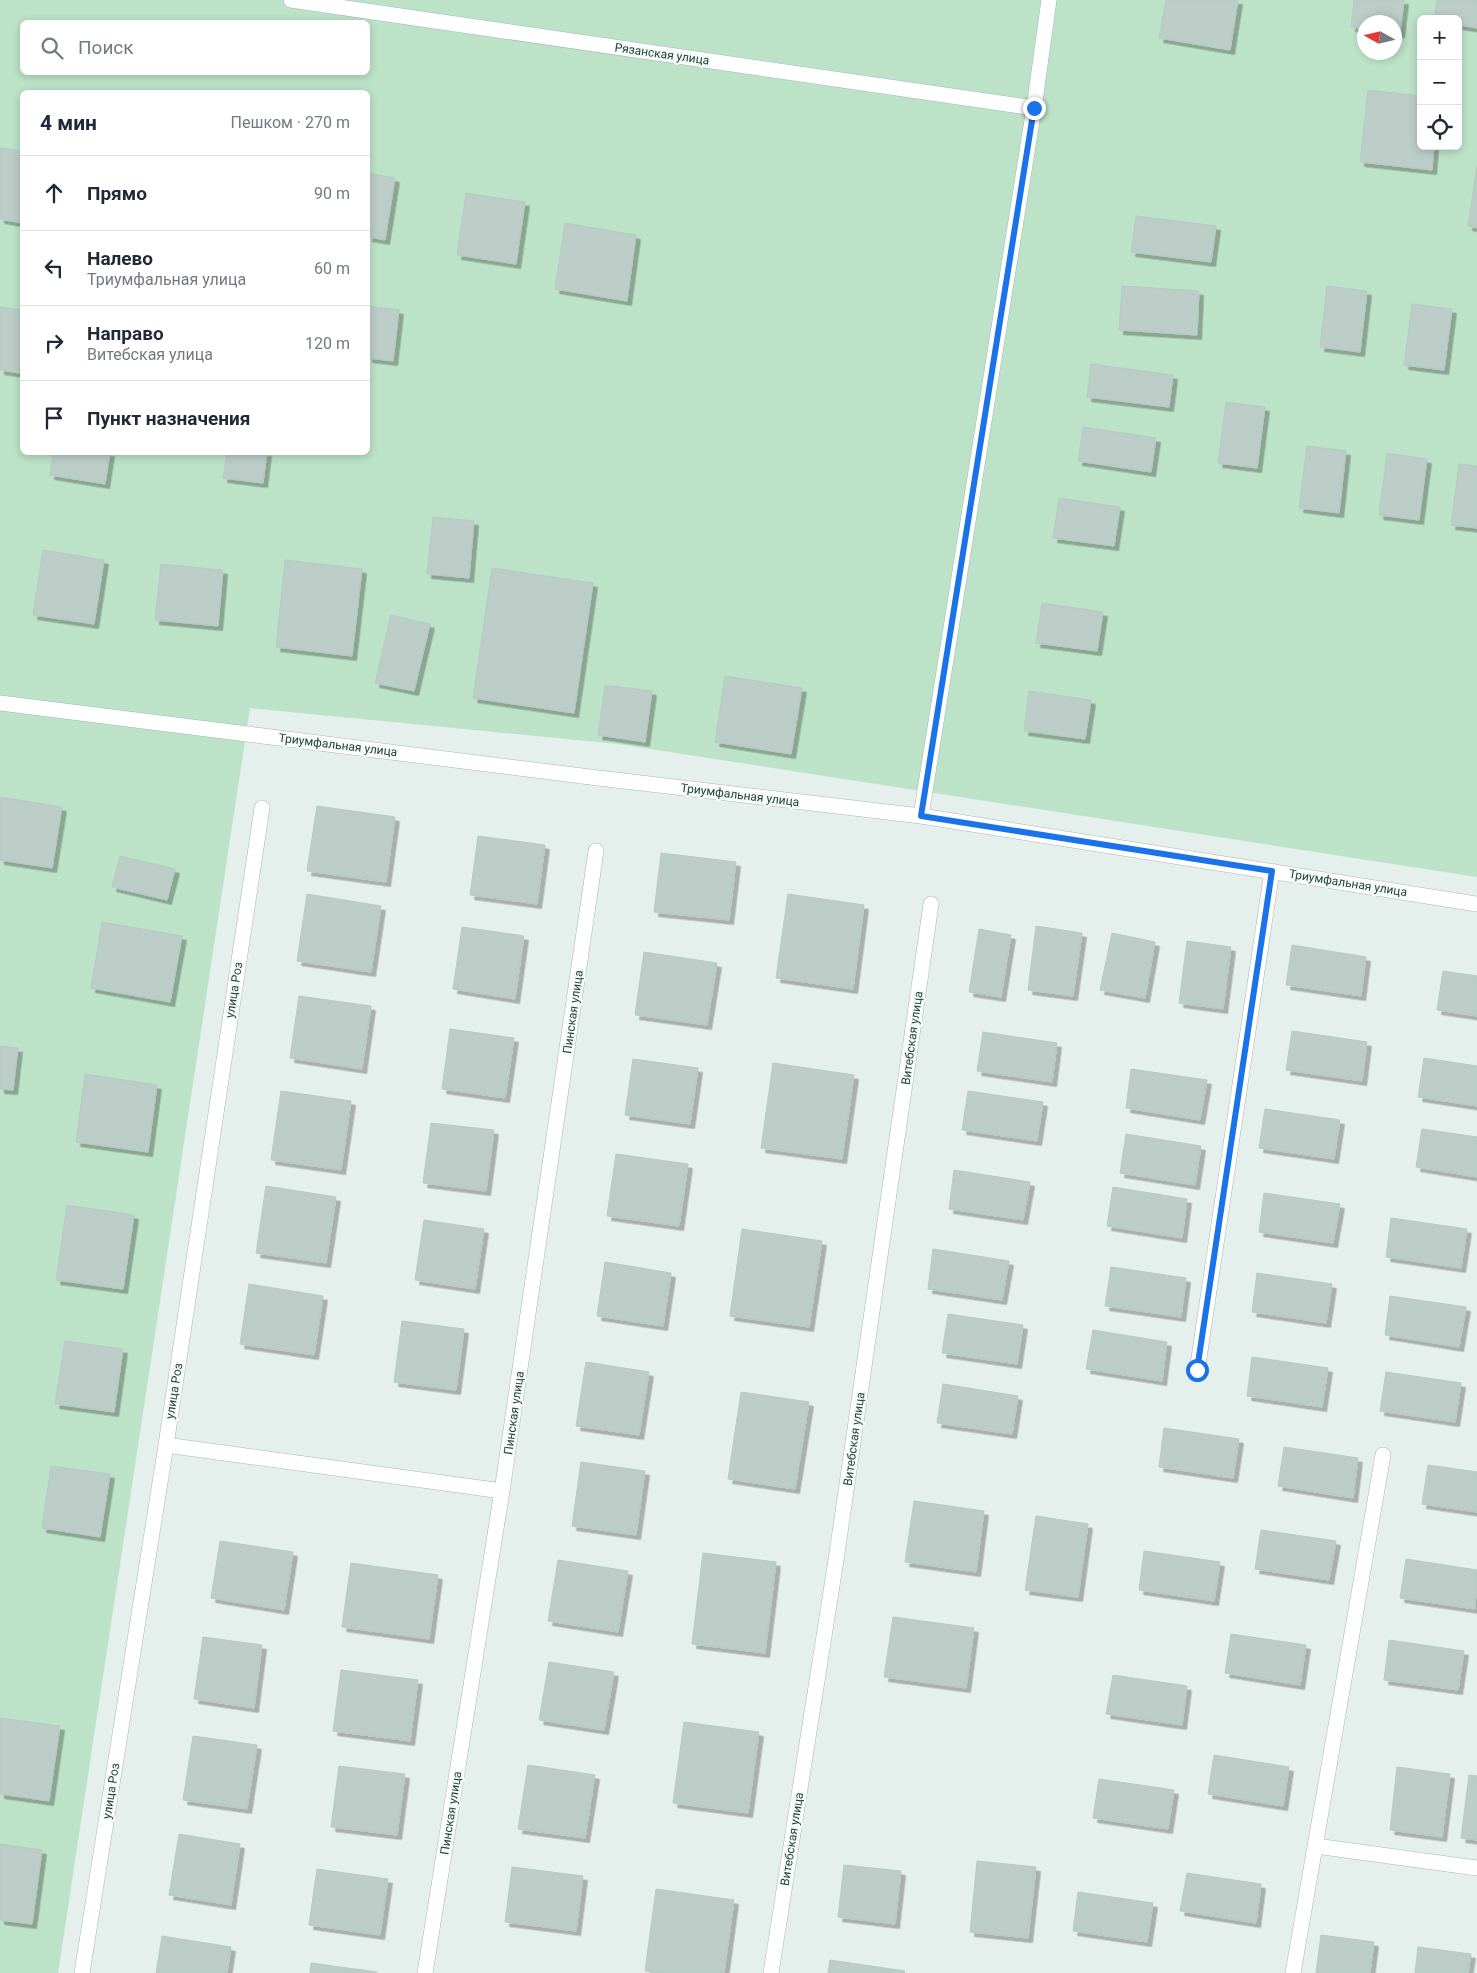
<!DOCTYPE html>
<html lang="ru">
<meta charset="utf-8">
<style>
body{margin:0;font-family:Roboto,sans-serif;background:#f2f2f3;color:#1f2937}
.controls{position:absolute;right:15px;top:15px;display:grid;overflow:hidden;border-radius:8px;box-shadow:0 2px 8px #0003}
.controls button{width:45px;height:45px;display:grid;place-items:center;padding:0;border:0;border-bottom:1px solid #e0e1e3;background:#fff;color:#1f2937;font:25px sans-serif}
.compass{position:absolute;left:1357px;top:15px;width:45px;height:45px;border-radius:50%;background:#fff;box-shadow:0 2px 8px #0003;rotate:278deg}
.stop{position:absolute;width:15px;height:15px;margin:-11px;border:4px solid #1a73e8;border-radius:50%;background:#fff}
.stop.end{background:#1a73e8;border-color:#fff;box-shadow:0 1px 5px #0008}
.list{margin:0;padding:0;list-style:none}
h2{display:flex;justify-content:space-between;align-items:center;height:65px;margin:0;padding:0 20px;font-size:21px}
h2 small{font-size:16px;font-weight:400;color:#747a83}
.list li{display:grid;grid-template-columns:32px 1fr auto;gap:15px;align-items:center;box-sizing:border-box;height:75px;padding:0 20px;border-top:1px solid #e0e1e3}
.list b{display:block;font-size:19px;white-space:nowrap}
.list p{margin:0;font-size:16px;white-space:nowrap;color:#747a83}
.list em{font-size:16px;font-style:normal;color:#747a83}
.icon{flex:none;width:28px;height:28px;fill:none;stroke:currentColor;stroke-width:2;stroke-linecap:round;stroke-linejoin:round}
.map{position:relative;flex:none;width:1477px;height:1973px;overflow:hidden}
.search{position:absolute;background:#fff;box-shadow:0 2px 8px #0003;left:20px;top:20px;width:350px;height:55px;display:flex;align-items:center;gap:12px;box-sizing:border-box;padding:0 18px;border-radius:8px;color:#747a83;font-size:19px}
.panel{position:absolute;background:#fff;box-shadow:0 2px 8px #0003;left:20px;top:90px;width:350px;height:365px;border-radius:8px}
.map>svg:first-child{display:block}
</style>
<div class="map">
<svg width="1477" height="1973" viewBox="0 0 1477 1973">
<defs>
<filter id="shadow"><feDropShadow dx="4.5" dy="4.5" stdDeviation="0" flood-color="#0004"/></filter>
</defs>
<rect width="100%" height="100%" fill="#e5efeb"/>
<path fill="#bce2c7" fill-rule="evenodd" d="M0 0H1477V877L618 744 250 708 58 1973H0ZM1421 19H1458V146H1421ZM22 22H368V72H22ZM1364 22H1394V52H1364ZM22 92H368V452H22Z"/>
<path fill="#bccdc7" stroke="#b6cac2" filter="url(#shadow)" d="M1166 0H1238L1230 50 1159 38Z
M1354 0H1404L1400 33H1394V22H1364V29L1351 27Z
M1437 0H1477V28L1458 25V19H1434Z
M1368 90 1421 96V146H1434L1432 170 1360 162Z
M0 148 22 151V223L0 219Z
M1477 166V228L1468 226Z
M368 173 395 178 385 240 368 237Z
M466 193 525 202 516 264 457 255Z
M1136 216 1216 226 1211 262 1131 252Z
M565 223 636 235 627 301 555 289Z
M1122 286 1199 291 1197 335 1119 330Z
M1327 286 1367 291 1360 352 1320 347Z
M1412 304 1452 309 1444 370 1404 365Z
M368 306 399 310 393 361 368 358Z
M0 307 22 310V351L19 373 0 370Z
M1091 364 1173 375 1169 407 1087 397Z
M1226 402 1265 407 1257 468 1218 463Z
M1083 427 1156 438 1151 472 1078 461Z
M1307 446 1346 451 1339 513 1299 508Z
M53 452H110L105 484 50 475Z
M227 452H267L263 483 223 478Z
M1387 453 1427 459 1419 520 1379 515Z
M1459 464 1477 466V528L1451 525Z
M1059 498 1120 507 1114 546 1053 538Z
M433 517 474 521 469 578 427 574Z
M43 550 104 560 94 624 33 615Z
M285 560 362 569 352 656 276 647Z
M161 564 223 570 218 626 155 620Z
M492 568 593 583 574 713 473 698Z
M1042 603 1103 612 1097 651 1036 643Z
M391 615 430 624 414 691 375 683Z
M725 676 802 688 791 754 715 742Z
M605 685 652 691 645 742 598 735Z
M1029 691 1091 700 1085 739 1024 731Z
M0 797 62 807 52 868 0 860Z
M317 806 395 817 386 882 307 871Z
M478 836 545 845 537 904 470 895Z
M661 853 736 862 729 920 654 912Z
M120 856 175 869 167 900 112 887Z
M307 894 381 906 371 972 297 961Z
M788 894 864 905 853 989 776 978Z
M102 922 182 936 170 1002 91 988Z
M1036 926 1082 933 1073 996 1028 990Z
M462 927 524 936 515 999 453 989Z
M979 929 1011 935 1001 997 969 992Z
M1112 933 1155 942 1145 998 1100 990Z
M1187 941 1231 947 1223 1009 1179 1003Z
M1292 945 1366 957 1361 996 1286 985Z
M644 952 717 963 707 1025 635 1015Z
M1443 971 1477 976V1016L1437 1010Z
M299 996 371 1006 362 1069 290 1058Z
M450 1029 514 1038 505 1098 442 1089Z
M1292 1031 1367 1042 1362 1081 1286 1070Z
M983 1032 1057 1043 1052 1082 977 1071Z
M0 1046 18 1048 13 1090 0 1089Z
M1424 1058 1477 1066V1106L1418 1097Z
M633 1059 698 1068 690 1124 625 1115Z
M773 1063 854 1075 842 1159 761 1148Z
M1131 1069 1207 1080 1200 1120 1126 1108Z
M85 1074 157 1085 148 1152 76 1142Z
M281 1091 351 1101 341 1170 271 1160Z
M968 1091 1043 1102 1037 1141 962 1130Z
M1265 1109 1340 1120 1334 1159 1259 1148Z
M431 1123 494 1130 486 1191 423 1183Z
M1422 1129 1477 1137V1177L1416 1167Z
M1126 1134 1201 1146 1195 1185 1120 1173Z
M616 1154 688 1164 679 1226 607 1216Z
M954 1170 1030 1182 1023 1220 949 1209Z
M266 1186 336 1197 326 1263 256 1253Z
M1113 1187 1187 1199 1182 1238 1107 1226Z
M1264 1193 1340 1204 1333 1243 1259 1232Z
M67 1205 134 1215 123 1289 56 1280Z
M1391 1218 1467 1229 1461 1268 1386 1257Z
M424 1220 484 1229 475 1289 415 1280Z
M742 1229 822 1241 809 1327 730 1316Z
M933 1249 1009 1261 1002 1300 928 1289Z
M605 1262 671 1273 663 1326 597 1316Z
M1111 1267 1186 1278 1181 1317 1105 1306Z
M1257 1273 1332 1284 1326 1323 1252 1312Z
M249 1284 323 1296 314 1355 240 1344Z
M1390 1296 1466 1307 1459 1347 1385 1335Z
M948 1314 1023 1325 1017 1364 942 1353Z
M402 1321 464 1329 456 1390 394 1382Z
M1093 1330 1167 1342 1162 1381 1086 1369Z
M65 1341 123 1349 114 1412 55 1404Z
M1252 1357 1328 1368 1322 1407 1247 1396Z
M586 1362 649 1372 639 1435 576 1426Z
M1386 1372 1461 1383 1455 1422 1380 1411Z
M943 1384 1018 1396 1012 1434 937 1423Z
M741 1392 809 1402 795 1489 728 1479Z
M1164 1428 1239 1439 1233 1478 1159 1467Z
M1284 1447 1358 1458 1353 1498 1278 1486Z
M581 1462 645 1471 636 1535 572 1526Z
M1428 1465 1477 1472V1512L1422 1504Z
M51 1466 110 1474 100 1537 42 1528Z
M914 1501 984 1511 976 1572 905 1562Z
M1036 1516 1088 1524 1078 1597 1025 1590Z
M1261 1530 1336 1541 1329 1580 1255 1569Z
M220 1541 293 1552 284 1610 211 1598Z
M1144 1551 1220 1562 1214 1601 1139 1590Z
M703 1553 776 1562 765 1653 692 1644Z
M1406 1559 1477 1570 1475 1609 1400 1598Z
M558 1560 628 1571 618 1632 548 1621Z
M351 1563 438 1575 429 1639 342 1627Z
M893 1617 974 1628 966 1688 884 1677Z
M1231 1634 1306 1645 1300 1685 1225 1673Z
M203 1637 262 1645 254 1708 194 1699Z
M1389 1640 1464 1651 1458 1690 1384 1680Z
M549 1662 614 1672 604 1730 539 1720Z
M341 1670 418 1680 410 1741 333 1731Z
M1113 1675 1187 1686 1182 1725 1106 1714Z
M0 1718 60 1726 49 1801 0 1794Z
M684 1722 759 1732 748 1813 673 1803Z
M193 1736 257 1745 247 1809 183 1800Z
M1214 1755 1289 1767 1283 1806 1208 1794Z
M528 1765 595 1775 585 1838 518 1829Z
M339 1766 405 1774 397 1835 331 1827Z
M1397 1767 1450 1774 1442 1837 1390 1830Z
M1469 1775 1477 1776V1840L1461 1838Z
M1099 1779 1174 1790 1168 1829 1093 1818Z
M179 1834 240 1844 231 1905 169 1895Z
M0 1844 42 1850 32 1924 0 1920Z
M977 1861 1036 1867 1028 1938 970 1932Z
M844 1865 901 1871 895 1924 838 1917Z
M512 1867 583 1876 576 1931 505 1922Z
M317 1869 388 1879 380 1935 309 1925Z
M1187 1873 1261 1884 1256 1923 1180 1911Z
M656 1889 734 1900 724 1973H660L645 1971Z
M1078 1892 1153 1903 1147 1942 1073 1931Z
M1321 1935 1374 1942 1370 1973H1316Z
M162 1936 231 1947 227 1973H156Z
M1418 1947 1471 1954 1468 1973H1415Z
M830 1960 905 1971 904 1973H828Z
M311 1963 377 1972V1973H310Z"/>
<g fill="none" stroke-linecap="round" stroke-linejoin="round">
<defs>
<path id="minor" d="M291 0 1034 108
M0 703 590 777 921 816 1477 904
M921 816 1034 108 1049 0
M1197 1371 1272 871
M166 1445 502 1491
M1316 1846 1477 1868
M82 1973 166 1445 262 808
M425 1973 502 1491 596 851
M771 1973 836 1560 931 904
M1293 1973 1383 1455"/>
</defs>
<use href="#minor" stroke="#a7b8b3" stroke-width="16"/>
<use href="#minor" stroke="#fff" stroke-width="15"/>
</g>
<g fill="none" stroke-linecap="round" stroke-linejoin="round">
<path stroke="#1a73e8" stroke-width="6" d="M1034 108 921 816 1272 871 1197 1370"/>
</g>
<g text-anchor="middle" dominant-baseline="central" stroke-width="4.5" stroke-linejoin="round" paint-order="stroke">
<g font-size="12" fill="#22433b" stroke="#f6fbf8">
<text transform="translate(662 54) rotate(8)">Рязанская улица</text>
<text transform="translate(338 745) rotate(7)">Триумфальная улица</text>
<text transform="translate(740 795) rotate(7)">Триумфальная улица</text>
<text transform="translate(1348 883) rotate(9)">Триумфальная улица</text>
<text transform="translate(234 990) rotate(-81)">улица Роз</text>
<text transform="translate(573 1012) rotate(-82)">Пинская улица</text>
<text transform="translate(912 1038) rotate(-82)">Витебская улица</text>
<text transform="translate(174 1391) rotate(-81)">улица Роз</text>
<text transform="translate(514 1413) rotate(-82)">Пинская улица</text>
<text transform="translate(854 1439) rotate(-82)">Витебская улица</text>
<text transform="translate(111 1791) rotate(-81)">улица Роз</text>
<text transform="translate(451 1813) rotate(-81)">Пинская улица</text>
<text transform="translate(792 1839) rotate(-81)">Витебская улица</text>
</g>
</g>
</svg>
<div class="controls">
<button>+</button>
<button>−</button>
<button><svg class="icon" aria-label="locate" viewBox="0 0 24 24"><circle cx="12" cy="12" r="6"/><path d="M12 2v4M12 18v4M2 12h4M18 12h4"/></svg></button>
</div>
<svg class="compass" viewBox="-18 -18 36 36"><path d="M0-13l5 13h-10z" fill="#e53935"/><path d="M0 13l5-13h-10z" fill="#747a83"/></svg>
<div class="stop" style="left:1197px;top:1370px"></div>
<div class="stop end" style="left:1034px;top:108px"></div>
<div class="search"><svg class="icon" aria-label="search" viewBox="0 0 24 24"><circle cx="10" cy="10" r="6"/><path d="M15 15l6 6"/></svg>Поиск</div>
<section class="panel">
<h2>4 мин<small>Пешком · 270 m</small></h2>
<ul class="list">
<li><svg class="icon" aria-label="ahead" viewBox="0 0 24 24"><path d="M12 20V5M6 11l6-6 6 6"/></svg><div><b>Прямо</b></div><em>90 m</em></li>
<li><svg class="icon" aria-label="left" viewBox="0 0 24 24"><path d="M17 20v-9H6M10 6l-5 5 5 5"/></svg><div><b>Налево</b><p>Триумфальная улица</p></div><em>60 m</em></li>
<li><svg class="icon" aria-label="right" viewBox="0 0 24 24"><path d="M7 20v-9h11M14 6l5 5-5 5"/></svg><div><b>Направо</b><p>Витебская улица</p></div><em>120 m</em></li>
<li><svg class="icon" aria-label="arrive" viewBox="0 0 24 24"><path d="M6 21V4h12l-3 4 3 4H6"/></svg><div><b>Пункт назначения</b></div></li>
</ul>
</section>
</div>
